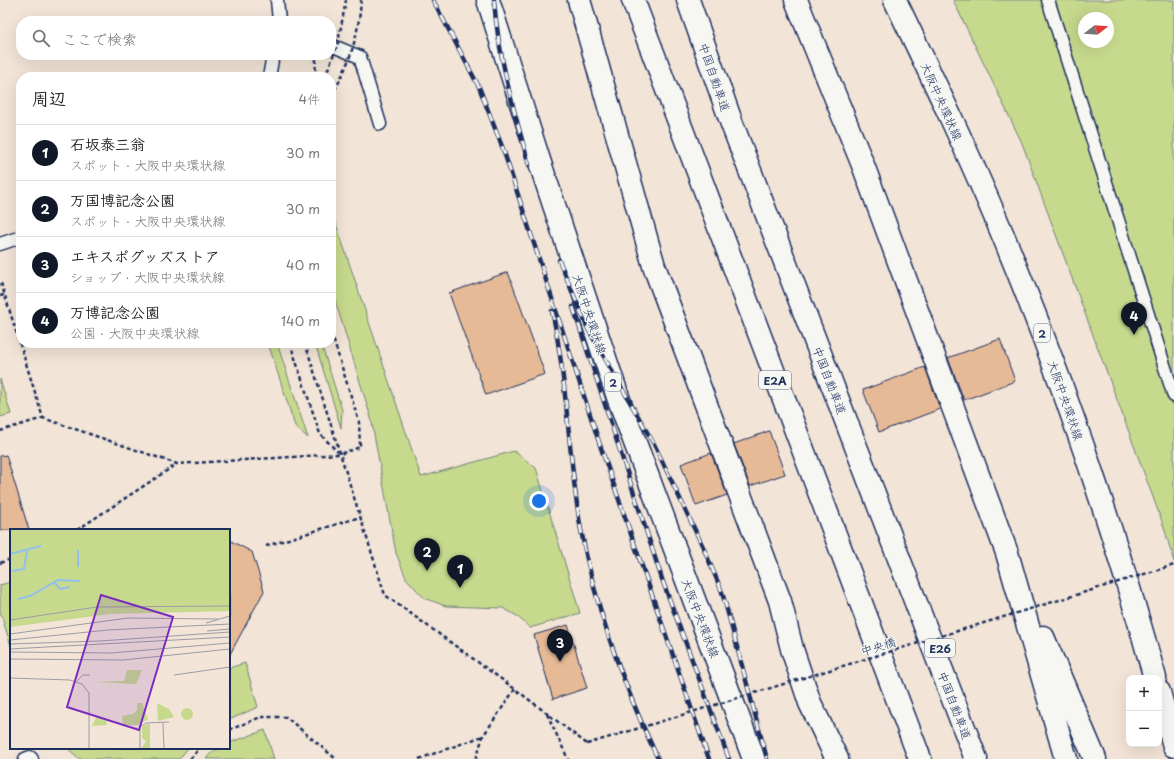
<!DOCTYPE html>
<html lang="ja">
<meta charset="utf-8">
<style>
body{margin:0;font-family:"Playpen Sans","Klee One",sans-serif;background:#f6f6f6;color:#222}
.controls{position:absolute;right:12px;bottom:12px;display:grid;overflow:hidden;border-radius:8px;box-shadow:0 4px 16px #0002}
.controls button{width:36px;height:36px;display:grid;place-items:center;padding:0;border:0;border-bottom:1px solid #e0e0e0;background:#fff;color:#222;font:20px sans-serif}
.compass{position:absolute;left:1078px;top:12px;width:36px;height:36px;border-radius:50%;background:#fff;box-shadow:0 4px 16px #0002;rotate:73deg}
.you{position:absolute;left:539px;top:501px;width:14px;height:14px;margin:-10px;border:3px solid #fff;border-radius:50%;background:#1a73e8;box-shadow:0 0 0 6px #1a73e833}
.badge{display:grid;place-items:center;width:26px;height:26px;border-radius:50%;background:#111827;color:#fff;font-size:13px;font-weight:700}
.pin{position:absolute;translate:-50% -33px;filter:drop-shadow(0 1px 2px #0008)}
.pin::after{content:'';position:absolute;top:21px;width:14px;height:12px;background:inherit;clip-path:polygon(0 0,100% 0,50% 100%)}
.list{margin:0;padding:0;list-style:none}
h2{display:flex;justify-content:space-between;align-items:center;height:52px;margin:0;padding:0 16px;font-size:17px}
h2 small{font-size:13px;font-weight:400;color:#767676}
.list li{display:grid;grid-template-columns:26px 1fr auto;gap:12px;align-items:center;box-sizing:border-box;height:56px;padding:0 16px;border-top:1px solid #e0e0e0}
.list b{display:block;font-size:15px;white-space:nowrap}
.list p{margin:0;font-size:13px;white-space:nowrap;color:#767676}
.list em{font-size:13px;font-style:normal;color:#767676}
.icon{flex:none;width:22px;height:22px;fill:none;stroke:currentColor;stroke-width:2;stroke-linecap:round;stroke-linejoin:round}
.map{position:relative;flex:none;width:1174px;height:759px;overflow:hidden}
.search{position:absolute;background:#fff;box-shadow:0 4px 16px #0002;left:16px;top:16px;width:320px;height:44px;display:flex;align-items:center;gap:10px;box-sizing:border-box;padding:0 14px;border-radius:16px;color:#767676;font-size:15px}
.panel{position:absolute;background:#fff;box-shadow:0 4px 16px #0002;left:16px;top:72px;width:320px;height:276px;border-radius:16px}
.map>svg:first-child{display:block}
</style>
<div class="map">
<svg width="1174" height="759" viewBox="0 0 1174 759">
<rect width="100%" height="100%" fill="#f2e4d7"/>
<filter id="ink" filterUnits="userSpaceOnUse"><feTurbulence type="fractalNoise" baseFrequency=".025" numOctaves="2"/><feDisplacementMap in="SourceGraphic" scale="8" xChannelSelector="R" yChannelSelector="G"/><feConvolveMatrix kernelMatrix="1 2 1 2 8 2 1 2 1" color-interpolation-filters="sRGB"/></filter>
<g filter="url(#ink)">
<path fill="#c7d98d" stroke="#718476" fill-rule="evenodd" d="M953 0H1174V562L1164 527 1022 143ZM1084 18H1108V42H1084Z
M331 209 421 477 514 451 536 468 580 613 530 628 517 616 503 608 446 606 424 598 406 578 396 553 371 418 331 287Z
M268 343H277L308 438 295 426Z
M315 343H321L342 410 341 428Z
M0 379 11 414 0 417Z
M11 582V646L0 611V585Z
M245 663 258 707 229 720V668Z
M265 730 274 759H206C212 750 219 748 229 748V743Z
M67 748H188L179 759H80Z"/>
<path fill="#e7ba97" stroke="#1b2f5e" d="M508 272 545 374 486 395 449 293Z
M1000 339 1015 381 964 400 948 358Z
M925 367 940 409 879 432 863 390Z
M769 431 785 474 750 486 734 444Z
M711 453 727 495 696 506 681 464Z
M6 455 29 530H0V456Z
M229 540 252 552 264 591 229 656Z
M568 625 587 688 553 699 534 635Z"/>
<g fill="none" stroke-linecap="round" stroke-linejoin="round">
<defs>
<path id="service" d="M277 0 279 21
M1048 0 1174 396
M331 45 360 57 380 124
M269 77 273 55
M0 244 21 237
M25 759 30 757 32 759"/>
<path id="primary" d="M488 0 539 160 619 400 754 759
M895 0C932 77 969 154 1002 233 1062 377 1113 527 1155 678
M1159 692 1174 746"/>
<path id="motorway" d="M579 0 654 266 780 601 792 649 810 703 837 759
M633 0 920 759
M688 0 732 124 976 759
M796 0 863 165 1007 553 1066 759
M1043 637 1095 759"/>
</defs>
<use href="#service" stroke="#1b2f5e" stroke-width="15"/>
<use href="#primary" stroke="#1b2f5e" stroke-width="25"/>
<use href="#motorway" stroke="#1b2f5e" stroke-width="25"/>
<path stroke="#1b2f5e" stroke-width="2.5" stroke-dasharray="4 3" stroke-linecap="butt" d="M315 77 316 59
M1 283 43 418 177 464 340 454 360 447 359 422 331 332
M0 296 4 295
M290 343 320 434 338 452
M305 343 385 595 515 689 587 744
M0 431 43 418
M77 530 177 464
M266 546 360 517
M0 563 11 559
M547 714 568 759
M229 730 261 717H286L336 759
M190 759 200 748
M419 759 483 736
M476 759 483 736 515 689"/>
<use href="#service" stroke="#f6f6f2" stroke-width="12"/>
<use href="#primary" stroke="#f6f6f2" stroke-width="22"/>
<use href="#motorway" stroke="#f6f6f2" stroke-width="22"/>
<defs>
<path id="rail" d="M433 0 479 87 503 149 601 448 709 759
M494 0C498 56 514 111 529 165
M559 260 588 329 654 444 704 549 722 592 729 617 767 759
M573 307 663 582 729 759
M552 311C568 383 568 458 581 530 596 610 623 685 658 759"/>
</defs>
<use href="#rail" stroke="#1b2f5e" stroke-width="4.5"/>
<use href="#rail" stroke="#f6f6f2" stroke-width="3" stroke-dasharray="9" stroke-linecap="butt"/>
<path stroke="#1b2f5e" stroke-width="2.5" stroke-dasharray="4 3" stroke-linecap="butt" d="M325 77 338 43 346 0
M331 96C349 67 359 34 361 0
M587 744 1174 565"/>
</g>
</g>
<g text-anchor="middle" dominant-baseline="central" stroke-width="3" stroke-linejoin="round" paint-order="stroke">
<g fill="#f6f6f2" stroke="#5d6b8a" stroke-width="1">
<rect x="1034" y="324" width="16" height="18" rx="3"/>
<rect x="759" y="371" width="32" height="18" rx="3"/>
<rect x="605" y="373" width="16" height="18" rx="3"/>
<rect x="925" y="639" width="30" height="18" rx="3"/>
</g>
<g font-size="11" font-weight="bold" fill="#1b2f5e">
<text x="1042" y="333">2</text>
<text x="775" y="380">E2A</text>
<text x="613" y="382">2</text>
<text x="940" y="648">E26</text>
</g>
<g font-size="12" fill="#1b2f5e" stroke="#f6f6f2">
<text transform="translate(715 77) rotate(71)">中国自動車道</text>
<text transform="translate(942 101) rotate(66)">大阪中央環状線</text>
<text transform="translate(590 314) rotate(72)">大阪中央環状線</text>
<text transform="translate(830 380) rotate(69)">中国自動車道</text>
<text transform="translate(1066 400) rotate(71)">大阪中央環状線</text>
<text transform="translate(701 618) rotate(69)">大阪中央環状線</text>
<text transform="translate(878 646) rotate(-17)">中央橋</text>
<text transform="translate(955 705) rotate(69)">中国自動車道</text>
</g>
</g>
<g transform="translate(10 529)">
<rect width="220" height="220" fill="#f2e4d7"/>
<path d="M0 0H220V82L100 85 0 98ZM117 141H132L126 155 85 153 114 152ZM127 174H132L138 190 128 196H113L112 187 123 185 127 181ZM147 174 159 180 164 188 148 192ZM171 185a6 6 0 1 1 12 0a6 6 0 1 1-12 0ZM86 189 96 190 97 196 82 197ZM137 195H140V220H131L136 212 132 209V198Z" fill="#c7d98d"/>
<path fill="none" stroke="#92c0ec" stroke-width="2" d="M68 21V38M0 25 31 17M2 42 14 40 17 22M44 53 50 60 60 58M8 70 20 67 48 51 70 52"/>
<path fill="none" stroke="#9c9ca7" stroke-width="1" d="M0 91 87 78 220 77M196 94 220 87M197 102 220 100M0 105 118 89 208 90M0 111 98 101 220 95M0 115 90 112 220 103M0 120 220 108M0 123 101 124 220 114M0 130 113 131 220 120M164 146 220 138M0 149 60 151 72 155 79 164V220M67 152 73 146H80M153 194 154 220M130 220V198L136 194 159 193"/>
<path fill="#7b2cbf" fill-opacity="0.15" stroke="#7b2cbf" stroke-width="2" d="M91 66 163 88 129 201 57 178Z"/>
<rect width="220" height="220" fill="none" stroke="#1b2f5e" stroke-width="2"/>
</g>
</svg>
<div class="controls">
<button>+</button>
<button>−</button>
</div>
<svg class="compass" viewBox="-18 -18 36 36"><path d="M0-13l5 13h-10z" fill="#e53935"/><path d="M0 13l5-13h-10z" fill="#767676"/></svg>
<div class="you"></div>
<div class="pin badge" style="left:460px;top:588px">1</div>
<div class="pin badge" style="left:427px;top:571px">2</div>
<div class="pin badge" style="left:560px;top:662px">3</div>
<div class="pin badge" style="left:1134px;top:335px">4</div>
<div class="search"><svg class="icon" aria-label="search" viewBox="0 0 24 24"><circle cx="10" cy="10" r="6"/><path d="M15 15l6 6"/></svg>ここで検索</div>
<section class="panel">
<h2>周辺<small>4件</small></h2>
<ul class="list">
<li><span class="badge">1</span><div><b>石坂泰三翁</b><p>スポット · 大阪中央環状線</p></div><em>30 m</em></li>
<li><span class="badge">2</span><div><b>万国博記念公園</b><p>スポット · 大阪中央環状線</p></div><em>30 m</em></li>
<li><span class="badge">3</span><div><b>エキスポグッズストア</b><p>ショップ · 大阪中央環状線</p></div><em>40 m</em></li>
<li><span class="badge">4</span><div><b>万博記念公園</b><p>公園 · 大阪中央環状線</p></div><em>140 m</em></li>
</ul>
</section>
</div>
